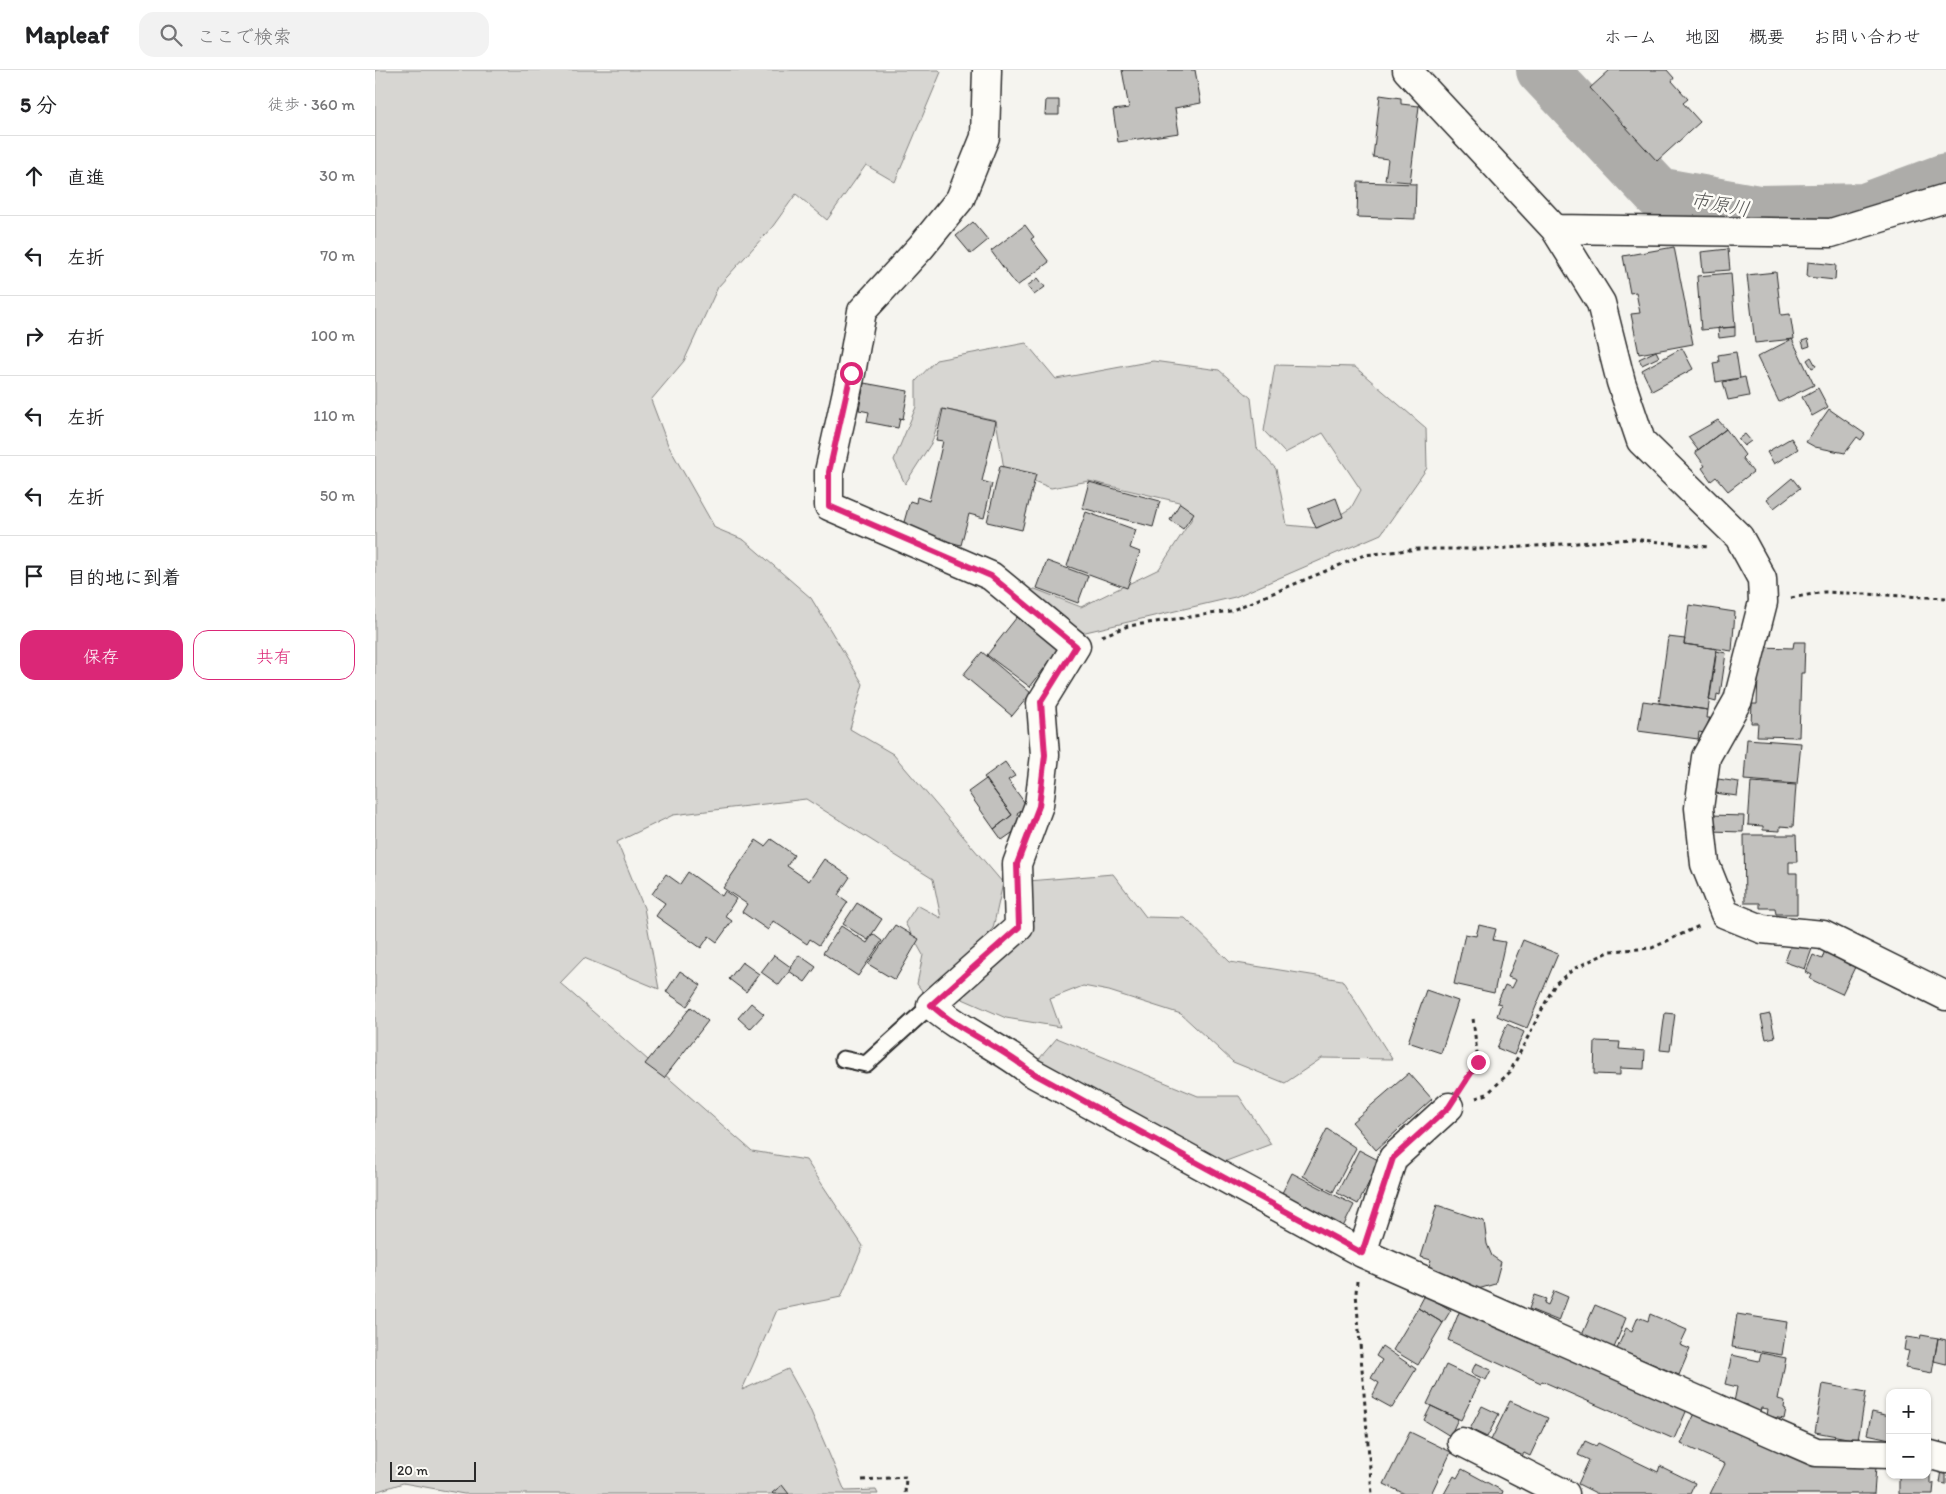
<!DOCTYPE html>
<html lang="ja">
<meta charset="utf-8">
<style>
body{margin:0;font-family:Itim,"Klee One",sans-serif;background:#f2f2f2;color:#202124}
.controls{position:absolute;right:15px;bottom:15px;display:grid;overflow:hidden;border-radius:10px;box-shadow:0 1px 4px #0004}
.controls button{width:45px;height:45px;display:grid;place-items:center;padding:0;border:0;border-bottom:1px solid #e0e0e0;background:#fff;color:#202124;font:25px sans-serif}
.scale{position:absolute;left:15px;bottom:12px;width:86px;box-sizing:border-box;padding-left:5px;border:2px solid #2b2b2b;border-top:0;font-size:14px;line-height:18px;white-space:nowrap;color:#2b2b2b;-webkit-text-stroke:4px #fdfcf7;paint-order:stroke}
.stop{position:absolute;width:15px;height:15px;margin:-11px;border:4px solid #db2777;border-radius:50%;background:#fff}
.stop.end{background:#db2777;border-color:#fff;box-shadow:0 1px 5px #0008}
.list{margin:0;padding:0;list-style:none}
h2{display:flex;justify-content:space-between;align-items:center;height:65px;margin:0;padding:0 20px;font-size:21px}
h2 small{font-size:16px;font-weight:400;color:#757577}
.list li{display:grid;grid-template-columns:32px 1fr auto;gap:15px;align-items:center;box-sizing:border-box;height:80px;padding:0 20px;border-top:1px solid #e0e0e0}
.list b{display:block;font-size:19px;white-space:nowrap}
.list em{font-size:16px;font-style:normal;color:#757577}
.actions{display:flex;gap:10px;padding:15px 20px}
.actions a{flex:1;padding:11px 0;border:1px solid #db2777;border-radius:15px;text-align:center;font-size:18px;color:#db2777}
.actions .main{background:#db2777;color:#fff}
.icon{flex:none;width:28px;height:28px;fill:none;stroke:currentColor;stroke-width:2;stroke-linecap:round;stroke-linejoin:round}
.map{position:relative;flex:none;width:1571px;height:1424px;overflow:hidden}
header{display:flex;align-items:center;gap:30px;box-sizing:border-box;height:70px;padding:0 25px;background:#fff;border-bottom:1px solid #e0e0e0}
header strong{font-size:24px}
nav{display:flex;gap:28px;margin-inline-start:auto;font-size:18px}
.search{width:350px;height:45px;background:#f2f2f2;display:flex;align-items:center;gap:12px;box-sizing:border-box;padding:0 18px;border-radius:15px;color:#757577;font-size:19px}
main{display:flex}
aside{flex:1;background:#fff}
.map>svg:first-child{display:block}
</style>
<header>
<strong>Mapleaf</strong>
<div class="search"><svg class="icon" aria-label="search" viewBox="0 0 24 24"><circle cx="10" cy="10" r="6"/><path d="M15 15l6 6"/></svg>ここで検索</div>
<nav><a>ホーム</a><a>地図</a><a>概要</a><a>お問い合わせ</a></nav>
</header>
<main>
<aside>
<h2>5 分<small>徒歩 · 360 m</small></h2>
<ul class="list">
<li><svg class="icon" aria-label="ahead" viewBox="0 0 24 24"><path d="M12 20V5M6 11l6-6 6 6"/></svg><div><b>直進</b></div><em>30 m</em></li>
<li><svg class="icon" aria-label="left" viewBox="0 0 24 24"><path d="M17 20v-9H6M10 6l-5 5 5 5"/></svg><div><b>左折</b></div><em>70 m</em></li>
<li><svg class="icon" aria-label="right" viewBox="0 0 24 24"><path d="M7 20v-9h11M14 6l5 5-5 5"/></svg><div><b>右折</b></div><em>100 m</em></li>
<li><svg class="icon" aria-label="left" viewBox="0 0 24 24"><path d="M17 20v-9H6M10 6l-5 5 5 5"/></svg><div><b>左折</b></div><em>110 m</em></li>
<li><svg class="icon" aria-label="left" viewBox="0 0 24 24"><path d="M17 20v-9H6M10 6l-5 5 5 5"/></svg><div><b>左折</b></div><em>50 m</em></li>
<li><svg class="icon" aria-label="arrive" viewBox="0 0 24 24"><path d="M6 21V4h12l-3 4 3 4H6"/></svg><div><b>目的地に到着</b></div></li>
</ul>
<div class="actions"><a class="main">保存</a><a>共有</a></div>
</aside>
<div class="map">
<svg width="1571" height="1424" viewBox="0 0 1571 1424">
<rect width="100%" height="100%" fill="#f5f4ef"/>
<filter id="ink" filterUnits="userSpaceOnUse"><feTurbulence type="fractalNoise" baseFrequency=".02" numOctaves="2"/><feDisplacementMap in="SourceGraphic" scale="10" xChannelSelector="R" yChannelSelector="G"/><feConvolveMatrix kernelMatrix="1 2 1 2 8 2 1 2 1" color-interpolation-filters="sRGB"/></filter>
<g filter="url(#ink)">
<path fill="#d7d6d2" stroke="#81807e" d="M0 0H564L566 2 520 112 491 95 452 150 421 124 398 156 343 217 309 291 276 330 293 375 340 458 369 470 436 528 488 614 475 659 518 684 628 813 618 858 587 894 550 925 542 914 548 885 530 853 542 835 566 848 558 809 431 729 298 745 242 772 269 838 284 919 209 888 185 913 377 1081 431 1090 488 1176 466 1227 402 1240 367 1320 413 1299 434 1337 470 1421 501 1420 503 1424H89L28 1413 0 1422Z
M651 273 681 309 778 291 844 300 876 328 882 378 901 399 912 455 943 458 976 438 986 420 948 363 910 383 889 361 900 295 980 297 1051 358 1052 398 1006 464 860 527 702 564 650 521 660 519 706 537 784 499 818 447 804 432 714 411 676 418 629 399 621 350 567 339 557 372 530 414 519 390 541 337V311L561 290Z
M738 804 771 847 810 848 855 892 967 910 1017 989 947 988 910 1013 858 992 806 944 734 921 708 916 675 929 685 957 631 948 583 927 650 868 653 811Z
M682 968 823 1026H864L896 1074 846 1093 658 996Z"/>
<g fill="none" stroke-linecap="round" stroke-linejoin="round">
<path stroke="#adaca9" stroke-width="52" d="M1167 0 1283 123 1384 141 1490 139 1571 109"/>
</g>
<path fill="#c2c1be" stroke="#2b2b2b" d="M747 0H820L826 33 800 38 804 63 743 72 738 40 754 38Z
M1235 0H1292L1299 8 1297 11 1313 29 1308 33 1325 52 1282 91 1215 18Z
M1005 25 1026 28V34L1044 36 1035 112 1010 110 1013 89 998 87Z
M671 30H684V45H670Z
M983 112 1041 114 1040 149 982 147Z
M598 152 613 170 596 184 581 166Z
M650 155 659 167 656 169 674 192 642 216 616 181Z
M1299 177 1318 274 1264 284 1256 244 1265 243 1261 222 1255 223 1248 186Z
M1353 179 1355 200 1328 202 1326 182Z
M1433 192 1461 195 1460 210 1432 207Z
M1401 202 1406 245 1415 244 1419 269 1380 273 1372 205Z
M1356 203 1360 257 1326 260 1322 206Z
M663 208 670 217 659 225 652 216Z
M1360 257V266L1344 268 1343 258Z
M1417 269 1439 315 1404 332 1382 287Z
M1433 269 1435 276 1429 278 1427 271Z
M1307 278 1318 299 1277 321 1267 300Z
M1281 281 1284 287 1267 295 1264 289Z
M1361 282 1365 308 1341 312 1338 293 1344 292 1343 285Z
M1436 287 1441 296 1437 298 1432 290Z
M1370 307 1374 326 1353 330 1348 312Z
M489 313 533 321 528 349 525 348 523 358 492 352 494 342 484 340Z
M1443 318 1453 337 1437 346 1427 327Z
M568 339 621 351 607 411 617 414 609 448 594 444 586 475 527 459 535 431 541 433 542 427 554 431 568 371 561 370Z
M1454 339 1490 364 1486 370 1482 367 1470 383 1440 377 1431 372Z
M1343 350 1351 359 1323 380 1313 367Z
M1351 359 1370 385 1367 388 1378 402 1353 421 1341 407 1336 411 1327 398 1330 396 1320 382Z
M1370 364 1376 371 1369 376 1363 369Z
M1416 368 1423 379 1399 394 1392 382Z
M625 396 661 404 647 460 612 452Z
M1417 408 1425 418 1399 438 1392 429Z
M714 412 785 431 778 457 707 438Z
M961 428 968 447 941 458 933 439Z
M805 433 819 443 808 459 795 450Z
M711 442 761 460 755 478 765 482 752 518 692 496Z
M672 491 713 506 703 533 662 518Z
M1314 535 1360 542 1357 581 1309 574Z
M642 547 684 579 655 617 612 585Z
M1293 567 1310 569 1309 574 1342 579 1333 640 1284 633Z
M1419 572H1430L1429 603H1426L1424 667 1382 666 1383 653H1376L1377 634H1382L1384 577 1418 578Z
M1341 581 1351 583 1345 625 1342 624 1341 632 1334 630Z
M607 582 656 623 637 646 588 605Z
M1268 631 1333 640 1332 648H1335L1329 663 1324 662 1323 669 1263 661Z
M1372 669 1426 673 1422 714 1369 710Z
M630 692 640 706 633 710 652 736 642 743 650 754 627 770 619 759 637 745 609 707Z
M611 709 637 745 619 759 593 722Z
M1343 709 1364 712 1362 726 1340 723Z
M1376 712 1421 715 1418 757 1405 756V761L1388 760V756L1373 755Z
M1336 745 1369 746 1368 762 1335 761Z
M1369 765H1421L1422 792H1414V803H1422V844H1401L1400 838H1385V833H1370Z
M396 769 419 785 412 796 434 811 449 789 475 807 463 825 473 832 444 875 435 869 432 874 398 851 393 860 367 842 372 834 348 818 381 770 390 776Z
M313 802 347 826 350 821 361 829 350 846 357 851 342 872 334 866 326 878 281 846 290 833 277 824 291 804 305 814Z
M482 833 507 849 493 870 468 854Z
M520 855 544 869 520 910 493 894Z
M1104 855 1121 859 1118 870 1130 872 1119 923 1079 914 1090 864 1101 866Z
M466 856 492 873 498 864 507 871 483 906 448 883Z
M1418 869 1438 876 1430 899 1410 892Z
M1148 870 1183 884 1152 958 1122 946 1126 934 1122 933 1130 915 1137 918 1141 910 1133 907Z
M1450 880 1481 895 1467 924 1435 909 1437 905 1431 902 1438 885 1447 889Z
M399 885 417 898 404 915 386 902Z
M424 885 441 897 430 912 414 901Z
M367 892 384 904 371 922 354 909Z
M305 901 326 915 312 936 291 922Z
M1051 920 1083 931 1066 983 1033 972Z
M376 933 389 944 375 959 363 948Z
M316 937 333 951 289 1008 270 994Z
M1290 943 1300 944 1295 981 1285 980Z
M1395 944 1400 967 1391 969 1386 946Z
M1132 954 1149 962 1139 985 1122 978Z
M1220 971 1245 972 1244 979 1270 981 1269 999 1245 998V1005L1219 1004Z
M1034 1003 1057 1029 1001 1080 977 1052Z
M952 1059 981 1078 958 1122 928 1106Z
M984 1080 1005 1091 983 1134 962 1123Z
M917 1103 979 1135 966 1161 904 1129Z
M1062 1135 1109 1151 1112 1174 1117 1186 1126 1192 1120 1214 1103 1219 1080 1211 1082 1208 1053 1199 1056 1190 1046 1187Z
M1179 1221 1193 1227 1184 1251 1154 1239 1159 1225 1171 1229 1169 1233 1173 1235Z
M1050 1225 1076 1240 1068 1253 1043 1238Z
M1087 1235 1314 1335 1299 1369 1167 1311 1166 1313 1073 1270Z
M1220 1235 1251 1248 1239 1278 1207 1265Z
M1043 1238 1068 1253 1043 1295 1018 1280Z
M1275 1244 1312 1260 1305 1275 1315 1279 1304 1305 1242 1279 1251 1258 1257 1261 1263 1247 1273 1251Z
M1362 1244 1412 1252 1407 1285 1357 1277Z
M1546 1265 1563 1268 1557 1303 1530 1298 1534 1281 1529 1280 1531 1267 1545 1269Z
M1563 1268 1571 1270V1294L1559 1291Z
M1007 1276 1041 1299 1017 1338 997 1327 1004 1313 996 1308 1007 1290 1001 1286Z
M1386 1283 1411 1288 1403 1329 1410 1331 1409 1338 1411 1339 1409 1349 1392 1346 1393 1339 1386 1338 1385 1342 1373 1339V1335L1359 1332 1362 1317 1350 1314 1357 1285 1384 1291Z
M1101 1293 1116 1300 1111 1310 1096 1303Z
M1071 1295 1105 1311 1086 1350 1052 1334Z
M1448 1314 1491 1322 1483 1370 1440 1362Z
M1135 1331 1173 1348 1155 1386 1149 1383 1147 1386 1116 1370Z
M1056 1336 1083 1349 1075 1366 1049 1350Z
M1107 1336 1124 1344 1112 1367 1095 1359Z
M1321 1341 1501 1397 1499 1424H1335L1350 1394 1306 1374Z
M1497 1342 1515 1346V1369L1492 1364Z
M1035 1362 1076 1382 1056 1424H1030L1009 1414Z
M1210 1371 1221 1376 1223 1373 1283 1402 1285 1396 1320 1413 1315 1424H1223L1203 1414 1214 1390 1203 1385Z
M1552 1395H1555V1413H1559L1558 1424H1524V1405H1552Z
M1087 1399 1128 1421 1127 1424H1069L1079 1406 1082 1408Z
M1567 1400H1571V1414L1565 1413Z
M407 1415 414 1424H398L397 1423Z"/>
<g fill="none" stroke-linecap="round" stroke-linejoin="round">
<defs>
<path id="lane" d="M468 989 491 994 556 935"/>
<path id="street" d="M612 0 610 67 585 129 546 177 487 241 476 303 454 402V436L616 506 701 576 666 633 670 685 664 735 642 794 644 857 556 935C586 962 625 976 656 1002L987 1183 1441 1382 1515 1384
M1032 0 1180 159 1456 163 1571 128
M1180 159 1226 233 1246 312 1266 371 1364 467 1387 509 1388 532 1363 630 1331 687 1324 738 1330 794 1350 844 1387 859 1448 865 1571 926
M987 1183 1018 1088 1074 1037
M1087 1372 1190 1424
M1552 1384 1571 1389"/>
</defs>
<use href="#lane" stroke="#2b2b2b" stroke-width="19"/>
<use href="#street" stroke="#2b2b2b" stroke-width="31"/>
<path stroke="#2b2b2b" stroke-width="3" stroke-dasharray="4 4" stroke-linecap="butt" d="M1416 528 1449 522 1571 528
M727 566 753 556 855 541 989 485 1043 479H1120L1257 469 1333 477
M1090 1013 1103 992 1098 948
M1101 1028 1112 1024 1135 1002 1180 914 1200 898 1236 881 1277 878 1324 856
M982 1211 981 1223 997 1424
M487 1410 531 1407 530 1424"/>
<use href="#lane" stroke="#fdfcf7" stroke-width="15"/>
<use href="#street" stroke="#fdfcf7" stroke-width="28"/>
</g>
</g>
<g fill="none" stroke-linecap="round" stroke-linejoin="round" filter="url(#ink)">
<path stroke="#db2777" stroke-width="6" d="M476 303 454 402V436L616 506 701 576 666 632 670 685 664 736 642 794 644 857 556 935C586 962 625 976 656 1002L987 1183 1018 1088 1074 1037 1103 992"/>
</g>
<g text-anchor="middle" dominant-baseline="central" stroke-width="5" stroke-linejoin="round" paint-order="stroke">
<g font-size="20" font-style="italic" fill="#585857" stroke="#fdfcf7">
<text transform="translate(1345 134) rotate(10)">市原川</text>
</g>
</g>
</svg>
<div class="controls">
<button>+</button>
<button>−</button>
</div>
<div class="scale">20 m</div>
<div class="stop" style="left:476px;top:303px"></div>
<div class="stop end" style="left:1103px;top:992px"></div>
</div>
</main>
